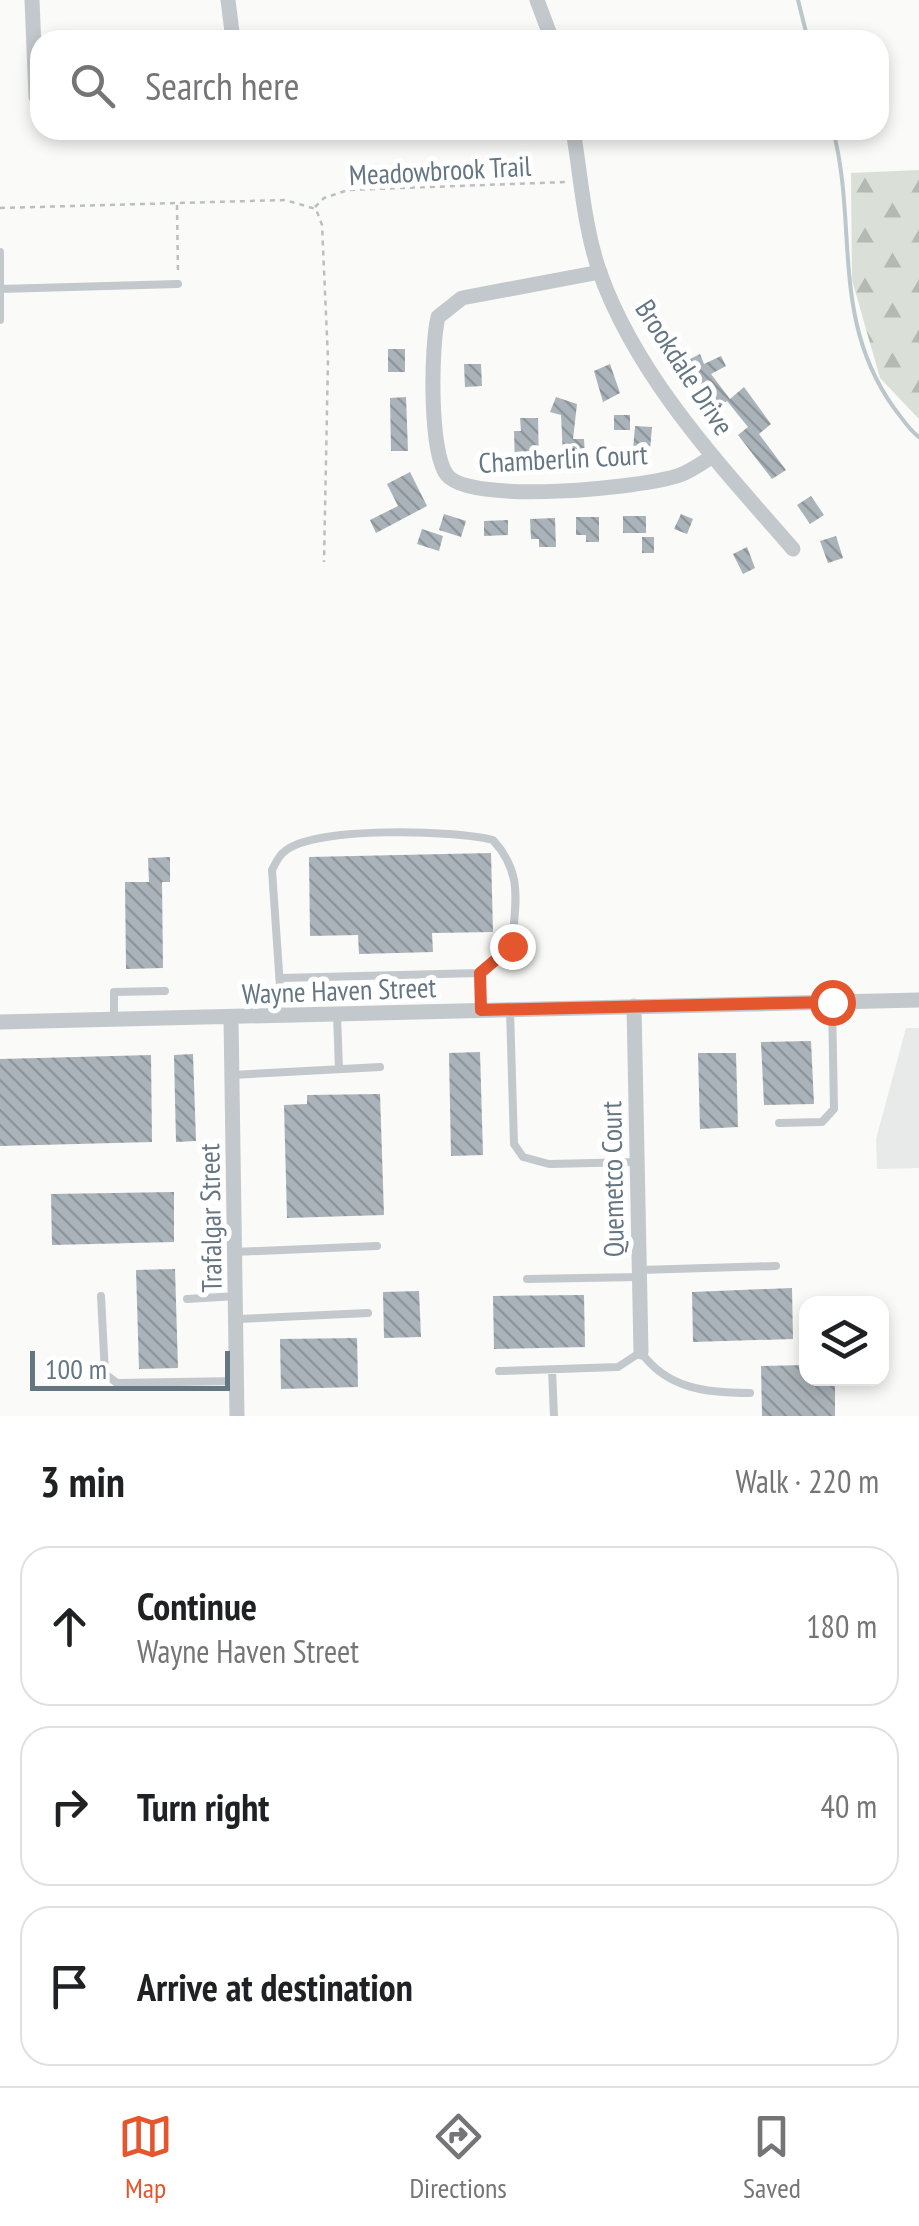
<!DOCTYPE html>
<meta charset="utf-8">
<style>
body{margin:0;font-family:"PT Sans Narrow",sans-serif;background:#f6f6f6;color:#202124}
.controls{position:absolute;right:30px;bottom:30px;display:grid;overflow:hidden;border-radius:20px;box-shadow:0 5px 15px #0003}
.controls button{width:90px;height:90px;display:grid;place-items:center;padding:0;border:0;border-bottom:2px solid #e0e0e0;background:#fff;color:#202124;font:50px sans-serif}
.scale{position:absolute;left:30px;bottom:25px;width:200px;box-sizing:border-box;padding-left:10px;border:5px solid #657683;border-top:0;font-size:28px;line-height:35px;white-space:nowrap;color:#657683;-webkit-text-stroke:8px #fff;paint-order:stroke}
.stop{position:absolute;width:30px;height:30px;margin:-22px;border:8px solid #e4572e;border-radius:50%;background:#fff}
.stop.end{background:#e4572e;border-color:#fff;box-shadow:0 2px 10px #0008}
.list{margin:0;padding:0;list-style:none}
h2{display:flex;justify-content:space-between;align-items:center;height:130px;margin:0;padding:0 40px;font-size:42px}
h2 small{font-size:32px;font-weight:400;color:#757577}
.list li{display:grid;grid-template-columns:65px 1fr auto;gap:30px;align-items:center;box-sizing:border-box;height:160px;margin:0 20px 20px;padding:0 20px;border:2px solid #e0e0e0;border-radius:30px}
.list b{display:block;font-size:38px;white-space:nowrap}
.list p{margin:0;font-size:32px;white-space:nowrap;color:#757577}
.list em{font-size:32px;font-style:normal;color:#757577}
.icon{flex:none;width:55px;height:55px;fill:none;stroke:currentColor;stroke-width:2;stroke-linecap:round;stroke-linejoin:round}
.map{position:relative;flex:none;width:919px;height:1416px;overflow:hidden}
.search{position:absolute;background:#fff;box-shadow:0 5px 15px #0003;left:30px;right:30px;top:30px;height:110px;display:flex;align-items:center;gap:25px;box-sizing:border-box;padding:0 35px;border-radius:30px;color:#757577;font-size:38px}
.sheet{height:670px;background:#fff}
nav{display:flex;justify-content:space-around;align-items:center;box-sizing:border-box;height:140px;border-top:2px solid #e0e0e0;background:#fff;font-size:28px;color:#757577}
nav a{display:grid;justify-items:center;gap:5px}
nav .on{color:#e4572e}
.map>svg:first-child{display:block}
</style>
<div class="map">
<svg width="919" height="1416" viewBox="0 0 919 1416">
<defs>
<pattern id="forest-firs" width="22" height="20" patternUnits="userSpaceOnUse" patternTransform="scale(2.5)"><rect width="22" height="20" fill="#dadfd7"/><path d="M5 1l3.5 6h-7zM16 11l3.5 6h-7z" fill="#b4b9b4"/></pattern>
<pattern id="building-back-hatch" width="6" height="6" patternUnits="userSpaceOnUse" patternTransform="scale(2.5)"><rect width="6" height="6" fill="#aab3b9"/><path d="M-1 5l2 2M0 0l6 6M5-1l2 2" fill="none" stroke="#8e969c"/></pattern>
</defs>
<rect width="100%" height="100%" fill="#fafaf8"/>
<path fill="#e8e9e9" d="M906 1028H919V1168L877 1169 876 1139Z"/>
<path fill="url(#forest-firs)" d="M919 170V419L880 378 852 280 851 173Z"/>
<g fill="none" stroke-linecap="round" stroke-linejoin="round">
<path stroke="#bbc7cb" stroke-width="4" d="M798 0 808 40
M833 130C858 225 830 319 894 408 902 418 909 430 919 437"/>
</g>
<path fill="url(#building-back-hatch)" d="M388 349H405V372H388Z
M700 354 704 364 721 356 726 366 711 374 730 399 744 387 771 424 759 434 786 470 772 479 738 435 748 427 727 401 716 410 696 381 686 361Z
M464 364H481L482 386 465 387Z
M610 364 620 393 603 402 594 371Z
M406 397 408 451H391L390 398Z
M556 397 577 404 573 439H584L585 455 563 456 561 415 550 412Z
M614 415H630V430H614Z
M520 418H538L539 464 515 465 514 431H521Z
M635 426 652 427 650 450 633 449Z
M410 472 427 506 376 533 370 520 398 506 387 484Z
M811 496 824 515 810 524 797 505Z
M444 514 466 521 461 537 439 530Z
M681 514 693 519 687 534 674 529Z
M623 516H646V533H623Z
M576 517H599V542H586V535H576Z
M555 518 556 547H539V539H531L530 519Z
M508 520V535L484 536V521Z
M422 529 443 536 439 551 417 544Z
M836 536 843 558 828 563 820 541Z
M642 537H654V553H642Z
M747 547 755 568 743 574 733 554Z
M491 853 493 932 432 933 433 952 359 954 358 935 310 936 309 857Z
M170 857V882H162L163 968 126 969 125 882H149L148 858Z
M811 1041 814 1104 764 1105 761 1042Z
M480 1052 483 1155 451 1156 449 1053Z
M698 1053H736L738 1127 700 1129Z
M193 1054 196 1141 176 1142 174 1055Z
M151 1055 152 1142 0 1146V1059Z
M380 1094 384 1215 287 1218 284 1105 307 1104V1095Z
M174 1192V1242L52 1245 51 1194Z
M175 1269 178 1368 139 1369 136 1270Z
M792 1288 793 1339 693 1342 692 1292Z
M419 1291 421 1337 384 1338 383 1292Z
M584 1295 585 1347 494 1349 493 1296Z
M357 1338 358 1387 281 1389 280 1339Z
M806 1365V1378H835V1416H762L761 1366Z"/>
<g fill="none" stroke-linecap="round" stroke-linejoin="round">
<path stroke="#bbbfc2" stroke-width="2.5" stroke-dasharray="5 5" stroke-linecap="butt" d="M177 205 178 272
M315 207 324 198 348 190 566 182
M0 208 285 200 316 209 322 225 328 359 324 562"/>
<path stroke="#c3c8cc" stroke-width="8" d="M0 252V320
M0 289 178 284
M480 973 481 1010
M281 978 480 973 512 946C515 903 524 874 493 840 455 830 315 826 285 851 279 855 275 864 272 870L282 1016
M510 1010 514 1144 523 1157 549 1164 637 1162
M337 1014 339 1069
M114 1020V992L165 991
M232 1075 380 1067
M779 1123 822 1122 834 1109 832 1002
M235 1252 377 1246
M639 1270 776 1266
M527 1279 639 1277
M101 1296 105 1374 117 1383 237 1381
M187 1299 237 1296
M238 1319 368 1313
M552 1370 554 1416
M499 1371 618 1367 641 1352C667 1389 707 1393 750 1393"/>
<path stroke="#c3c8cc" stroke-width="15" d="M32 0 36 97
M228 0 233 40
M537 0 552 40
M573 130C581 177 584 228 600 273 638 379 721 466 793 549
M600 272 462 298 438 317C431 346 429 452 447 475 471 505 643 488 680 475 691 471 702 463 713 456
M634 1006 641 1352
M231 1018 237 1416
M0 1022 919 1000"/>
</g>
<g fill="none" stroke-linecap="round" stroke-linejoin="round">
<path stroke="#e4572e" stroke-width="12" d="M512 946 480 973 481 1010 832 1002"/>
</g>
<g text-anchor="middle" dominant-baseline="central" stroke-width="10" stroke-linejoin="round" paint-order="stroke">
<g font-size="28" fill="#657683" stroke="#fff">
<text transform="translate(440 170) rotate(-3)">Meadowbrook Trail</text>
<text transform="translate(685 367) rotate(57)">Brookdale Drive</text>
<text transform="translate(563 458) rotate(-3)">Chamberlin Court</text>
<text transform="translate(339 990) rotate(-2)">Wayne Haven Street</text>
<text transform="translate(612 1179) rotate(-91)">Quemetco Court</text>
<text transform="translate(210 1218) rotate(-91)">Trafalgar Street</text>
</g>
</g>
</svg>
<div class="controls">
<button><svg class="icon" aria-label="layers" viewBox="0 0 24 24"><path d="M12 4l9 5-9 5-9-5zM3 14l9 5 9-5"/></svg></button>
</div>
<div class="scale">100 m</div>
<div class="stop" style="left:832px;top:1002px"></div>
<div class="stop end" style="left:512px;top:946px"></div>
<div class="search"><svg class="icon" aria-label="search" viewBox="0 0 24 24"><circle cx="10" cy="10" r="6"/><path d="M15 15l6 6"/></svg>Search here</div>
</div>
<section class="sheet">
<h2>3 min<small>Walk · 220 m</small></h2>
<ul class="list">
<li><svg class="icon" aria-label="ahead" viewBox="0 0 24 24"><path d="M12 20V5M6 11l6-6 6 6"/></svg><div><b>Continue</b><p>Wayne Haven Street</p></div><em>180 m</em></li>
<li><svg class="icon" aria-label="right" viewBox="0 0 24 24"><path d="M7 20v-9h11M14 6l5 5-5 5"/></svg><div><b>Turn right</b></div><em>40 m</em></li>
<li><svg class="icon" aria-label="arrive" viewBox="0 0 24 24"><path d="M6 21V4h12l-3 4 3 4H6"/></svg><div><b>Arrive at destination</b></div></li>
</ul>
</section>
<nav>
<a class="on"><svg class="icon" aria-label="map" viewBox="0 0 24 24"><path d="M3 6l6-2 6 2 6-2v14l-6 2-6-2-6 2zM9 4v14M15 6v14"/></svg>Map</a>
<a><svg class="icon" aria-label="directions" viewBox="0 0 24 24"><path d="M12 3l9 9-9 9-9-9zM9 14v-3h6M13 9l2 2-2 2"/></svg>Directions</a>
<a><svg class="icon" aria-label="saved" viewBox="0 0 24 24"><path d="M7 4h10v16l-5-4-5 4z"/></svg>Saved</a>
</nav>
